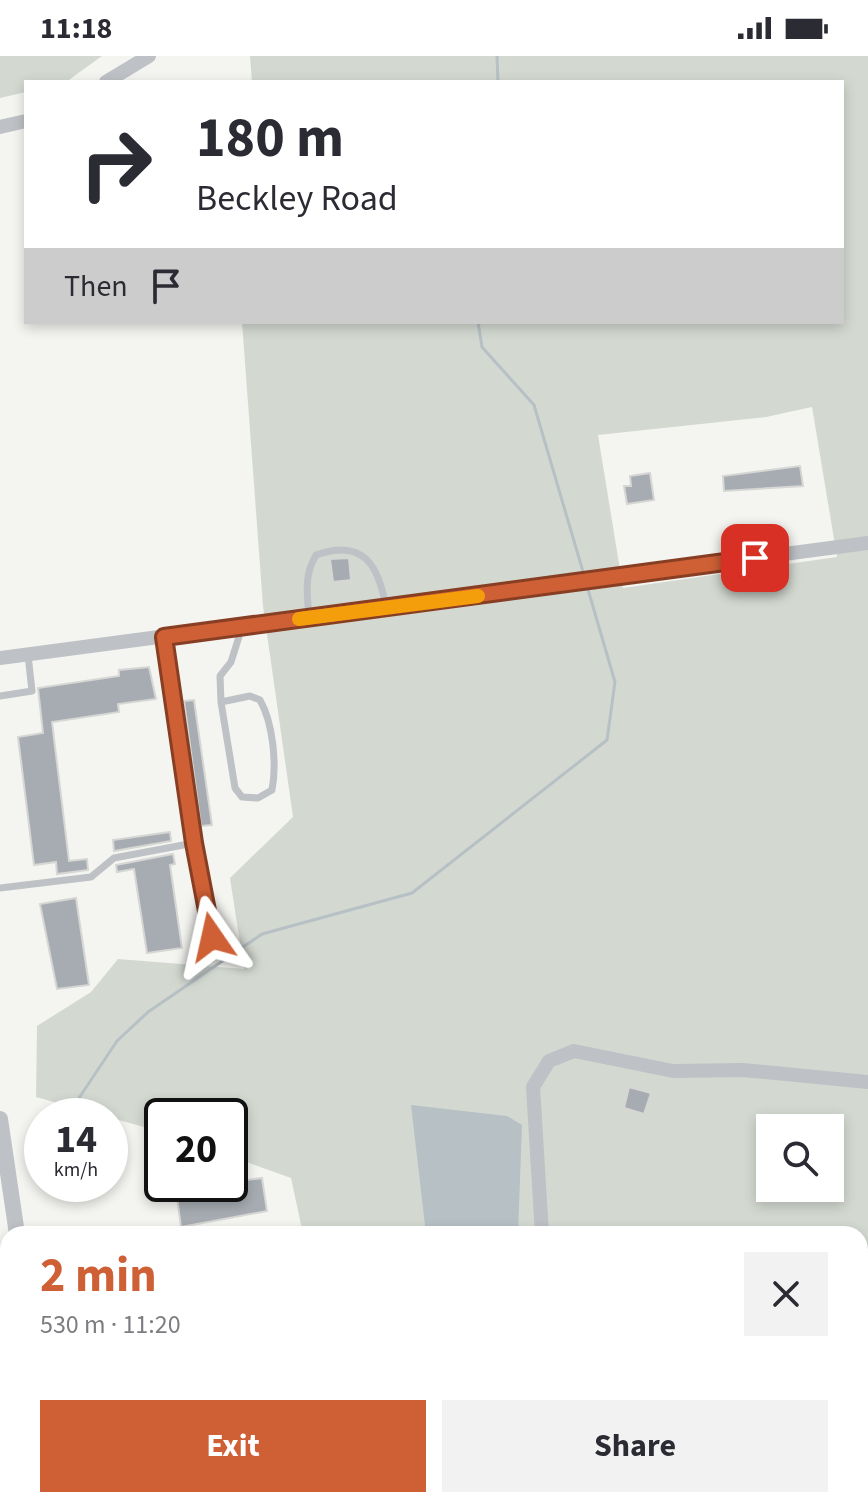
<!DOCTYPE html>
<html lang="en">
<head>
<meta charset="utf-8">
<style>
	:root { --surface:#fff; --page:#f2f2f3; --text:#2b2b33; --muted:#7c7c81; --accent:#cf6036 }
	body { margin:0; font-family:"Source Sans 3",sans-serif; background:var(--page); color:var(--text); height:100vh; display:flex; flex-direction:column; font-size:30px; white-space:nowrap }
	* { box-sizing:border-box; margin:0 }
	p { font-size:26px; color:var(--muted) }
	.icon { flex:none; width:44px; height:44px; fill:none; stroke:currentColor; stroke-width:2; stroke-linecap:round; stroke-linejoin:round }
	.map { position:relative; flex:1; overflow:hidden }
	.panel { position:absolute; left:0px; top:1170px; width:868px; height:282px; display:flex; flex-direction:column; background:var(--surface); border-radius:24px 24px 0 0; box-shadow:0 4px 12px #0003 }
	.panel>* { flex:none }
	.hud { position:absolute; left:24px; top:24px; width:820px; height:244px; border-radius:0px; box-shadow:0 4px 12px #0003; background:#fff; color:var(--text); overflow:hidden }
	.fabs { position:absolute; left:756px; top:1058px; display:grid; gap:16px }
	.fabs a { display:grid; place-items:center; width:88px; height:88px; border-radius:0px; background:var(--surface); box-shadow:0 4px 12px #0003; font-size:40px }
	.speed { position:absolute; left:24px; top:1042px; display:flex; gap:16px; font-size:40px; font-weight:700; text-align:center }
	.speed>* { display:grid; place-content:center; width:104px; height:104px; border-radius:50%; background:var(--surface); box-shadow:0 4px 12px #0003; line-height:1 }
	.speed small { font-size:20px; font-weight:400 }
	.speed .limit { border:4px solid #111; border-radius:12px; background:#fff; color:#111 }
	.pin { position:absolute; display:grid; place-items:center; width:68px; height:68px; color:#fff; margin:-34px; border-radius:16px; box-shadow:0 4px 12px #0006 }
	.me { position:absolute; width:88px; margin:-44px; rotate:349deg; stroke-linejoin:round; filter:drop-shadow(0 0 6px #0008) }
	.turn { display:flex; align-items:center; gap:28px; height:168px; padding:0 40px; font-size:36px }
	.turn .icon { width:104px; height:104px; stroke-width:2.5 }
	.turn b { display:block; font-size:56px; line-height:68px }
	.then { display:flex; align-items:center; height:76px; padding:0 40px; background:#0003; gap:16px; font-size:30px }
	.round { display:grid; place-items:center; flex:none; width:84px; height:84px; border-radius:0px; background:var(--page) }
	.head { display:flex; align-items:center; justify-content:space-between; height:136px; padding:0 40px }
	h1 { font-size:48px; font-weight:700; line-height:60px; color:var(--accent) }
	.action { display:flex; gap:16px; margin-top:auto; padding:16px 40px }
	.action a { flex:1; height:92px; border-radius:0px; background:var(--accent); color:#fff; font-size:32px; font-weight:700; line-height:92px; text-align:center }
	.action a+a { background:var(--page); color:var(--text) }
	.status { display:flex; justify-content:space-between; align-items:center; height:56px; padding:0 40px; background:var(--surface); direction:ltr }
	.status svg { height:22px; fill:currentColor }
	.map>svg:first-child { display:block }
</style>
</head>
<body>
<div class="status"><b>11:18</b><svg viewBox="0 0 49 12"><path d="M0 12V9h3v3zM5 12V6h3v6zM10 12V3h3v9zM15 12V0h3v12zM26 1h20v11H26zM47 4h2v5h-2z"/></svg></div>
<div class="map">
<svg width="868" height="1451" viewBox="0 0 868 1451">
	<rect width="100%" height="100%" fill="#f4f4f1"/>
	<path fill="#d3d9d1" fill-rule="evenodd" d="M0 0H102L66 26H26V36L0 42Z
		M250 0H868V1193L860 1226V1178H303L291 1122 230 1100V1060H162V1076L36 1041 37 970 91 936 118 903 244 913 230 822 293 761 263 550 242 266H842V26H252ZM812 351 837 501 623 532 598 379 766 361ZM770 1072H830V1132H770Z
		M359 1444H575L576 1451H361Z"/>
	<path fill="#b7c0c5" d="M411 1049 507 1060 522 1069 518 1178H426Z"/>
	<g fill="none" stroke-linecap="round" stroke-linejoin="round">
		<path stroke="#b7c0c5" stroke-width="3" d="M497 0 498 26
			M478 266 482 291 534 349 584 519
			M67 1060 117 985 148 956 262 878 412 837 607 684 615 626 587 530
			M40 1079 42 1077"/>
	</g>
	<path fill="#a6acb1" stroke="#d6d6d4" stroke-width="2" d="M800 410 803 430 724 435 723 420Z
		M650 417 654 444 627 448 624 430H631L630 420Z
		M349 502 351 524 333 526 330 503Z
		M149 611 156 643 118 648 119 656 52 666 69 805 87 803 88 814 57 818 56 806 34 809 18 681 43 677 38 632 119 620V614Z
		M194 644 212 769 201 770 184 645Z
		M170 776 171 785 114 795 113 784Z
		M173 798 175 808 170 809 182 892 147 897 134 813 117 816 116 809Z
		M76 842 89 929 57 933 40 848Z
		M629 1031 651 1037 644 1058 624 1052Z
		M262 1122 267 1155 181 1171 176 1134Z"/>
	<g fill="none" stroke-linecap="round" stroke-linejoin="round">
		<path stroke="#bec1c5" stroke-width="7" d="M309 560C307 538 304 519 316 499 363 482 379 509 386 552
			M164 581C183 681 193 781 212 881
			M0 640 32 635 28 599
			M221 646 250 640 260 644C273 667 277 708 272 734L258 742 242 741 235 732 221 646 220 620 231 606 242 571
			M0 832 91 821 114 802 194 787
			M132 1444 133 1451
			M688 1444 689 1451"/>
		<path stroke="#bec1c5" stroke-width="14" d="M106 26 149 0
			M0 71 26 65
			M0 602 868 487
			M542 1178 533 1031 549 1005 574 995 673 1015 743 1014 868 1026
			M860 1354 868 1356
			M860 1379 868 1380"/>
		<path stroke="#bec1c5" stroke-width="16" d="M0 1063 17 1178
			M860 1313 868 1279
			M57 1444 58 1451
			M827 1451 829 1444"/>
	</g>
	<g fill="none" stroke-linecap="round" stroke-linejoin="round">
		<g stroke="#873e23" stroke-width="20">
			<path id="route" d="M212 881 194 787 164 581 755 502"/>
		</g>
		<use href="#route" stroke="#cf6036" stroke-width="14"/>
		<path stroke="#f59e0b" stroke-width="14" d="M299 563 478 540"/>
	</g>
</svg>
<div class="fabs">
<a><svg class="icon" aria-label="search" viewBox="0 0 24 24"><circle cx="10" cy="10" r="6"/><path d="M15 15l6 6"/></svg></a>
</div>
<div class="speed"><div>14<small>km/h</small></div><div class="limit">20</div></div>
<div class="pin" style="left:755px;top:502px;background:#d93025"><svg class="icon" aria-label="arrive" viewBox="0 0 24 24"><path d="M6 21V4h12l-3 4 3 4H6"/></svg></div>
<svg class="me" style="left:212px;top:881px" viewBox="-20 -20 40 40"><path d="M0-17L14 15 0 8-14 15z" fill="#cf6036" stroke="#fff" stroke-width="4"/></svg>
<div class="hud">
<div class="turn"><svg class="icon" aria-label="right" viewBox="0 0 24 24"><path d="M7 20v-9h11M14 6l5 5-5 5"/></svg><div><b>180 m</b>Beckley Road</div></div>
<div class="then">Then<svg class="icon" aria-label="arrive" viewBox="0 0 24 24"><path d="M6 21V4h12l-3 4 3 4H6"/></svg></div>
</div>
<section class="panel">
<div class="head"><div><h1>2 min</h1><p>530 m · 11:20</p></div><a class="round"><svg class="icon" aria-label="close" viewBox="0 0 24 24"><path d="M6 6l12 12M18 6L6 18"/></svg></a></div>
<div class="action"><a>Exit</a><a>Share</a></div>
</section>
</div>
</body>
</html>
